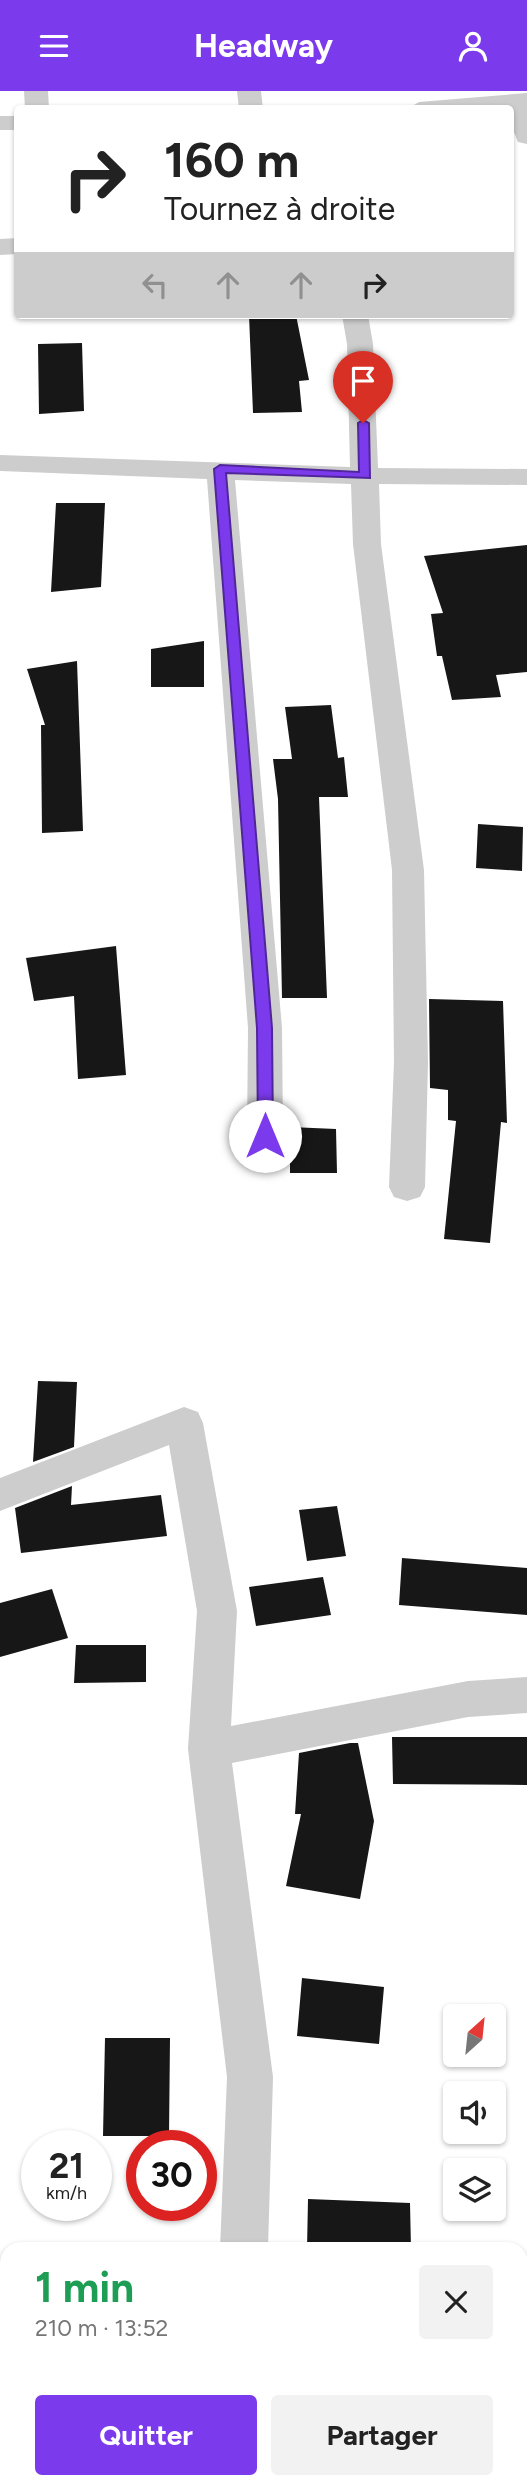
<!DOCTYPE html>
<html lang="fr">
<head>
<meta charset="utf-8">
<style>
	:root { --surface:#fff; --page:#f2f2f2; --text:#222; --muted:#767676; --accent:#7c3aed }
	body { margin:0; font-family:Figtree,sans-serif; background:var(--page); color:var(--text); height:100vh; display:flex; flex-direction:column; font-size:26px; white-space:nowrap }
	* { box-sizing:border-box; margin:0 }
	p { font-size:23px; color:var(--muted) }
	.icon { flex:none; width:38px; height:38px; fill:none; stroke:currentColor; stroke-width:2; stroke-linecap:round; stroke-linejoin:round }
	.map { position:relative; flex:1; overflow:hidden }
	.details { position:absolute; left:0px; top:2151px; width:528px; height:247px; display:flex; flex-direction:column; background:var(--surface); border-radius:21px 21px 0 0; box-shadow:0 2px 5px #0004 }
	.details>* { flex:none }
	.top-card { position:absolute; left:14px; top:14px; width:500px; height:214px; border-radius:7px; box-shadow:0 2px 5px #0004; background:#fff; color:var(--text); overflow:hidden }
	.needle { width:46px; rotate:27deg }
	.controls { position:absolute; left:443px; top:1913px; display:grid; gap:14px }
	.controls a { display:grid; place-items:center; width:63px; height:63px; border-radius:7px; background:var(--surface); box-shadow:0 2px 5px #0004; font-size:35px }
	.speed { position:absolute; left:21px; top:2039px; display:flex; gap:14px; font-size:35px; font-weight:700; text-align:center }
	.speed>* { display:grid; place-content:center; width:91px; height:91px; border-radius:50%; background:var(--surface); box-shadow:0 2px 5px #0004; line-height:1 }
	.speed small { font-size:18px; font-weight:400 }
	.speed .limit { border:10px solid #d22; background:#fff; color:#111 }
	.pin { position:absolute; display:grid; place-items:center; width:60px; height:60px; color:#fff; margin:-72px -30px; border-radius:50% 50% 50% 0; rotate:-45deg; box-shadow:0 0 7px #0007 }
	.pin .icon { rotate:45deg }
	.me { position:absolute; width:77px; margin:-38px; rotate:0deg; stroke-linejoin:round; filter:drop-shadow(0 0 5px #0008) }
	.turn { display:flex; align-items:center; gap:24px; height:147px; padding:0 35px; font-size:32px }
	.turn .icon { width:91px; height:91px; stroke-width:2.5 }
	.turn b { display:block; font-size:49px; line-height:60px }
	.lanes { display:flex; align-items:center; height:66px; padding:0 35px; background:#0003; justify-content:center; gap:35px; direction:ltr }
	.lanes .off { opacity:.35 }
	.round { display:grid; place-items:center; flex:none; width:74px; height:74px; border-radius:7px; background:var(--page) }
	.overview { display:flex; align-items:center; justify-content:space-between; height:119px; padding:0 35px }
	h1 { font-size:42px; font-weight:700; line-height:52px; color:#1e9e55 }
	.button { display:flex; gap:14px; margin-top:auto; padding:14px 35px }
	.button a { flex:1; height:80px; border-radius:7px; background:var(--accent); color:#fff; font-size:28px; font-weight:700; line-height:80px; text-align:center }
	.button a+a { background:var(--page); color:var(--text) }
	header { display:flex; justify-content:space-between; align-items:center; height:91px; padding:0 35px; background:var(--accent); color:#fff; font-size:32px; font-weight:700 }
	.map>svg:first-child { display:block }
</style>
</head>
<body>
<header><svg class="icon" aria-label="menu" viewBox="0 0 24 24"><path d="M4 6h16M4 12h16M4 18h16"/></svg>Headway<svg class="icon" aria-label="person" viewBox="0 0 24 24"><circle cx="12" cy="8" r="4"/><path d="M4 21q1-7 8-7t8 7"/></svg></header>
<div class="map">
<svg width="527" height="2397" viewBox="0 0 527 2397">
	<rect width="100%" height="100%" fill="#fff"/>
	<path fill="#171717" d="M249 224H296L309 289 299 290 302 321 253 322Z
		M82 252 84 320 39 323 38 253Z
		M56 412H105L101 496 51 501Z
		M527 454V581L496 584 501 606 452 609 442 565H437L431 523 443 522 424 465Z
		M204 550V596H151V558Z
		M77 570 83 740 42 742 41 634H45L27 578Z
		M331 614 338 667 344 666 348 706H319L327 907H282L278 708 273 668H292L285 616Z
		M478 733 523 736 522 780 476 777Z
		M116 855 126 984 78 988 74 905 34 910 26 867Z
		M429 908 503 910 507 1032 501 1031 490 1152 444 1148 456 1030 448 1029V999L430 997Z
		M290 1036 336 1038 337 1082H290Z
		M38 1290 77 1291 74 1356 33 1371Z
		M72 1395 71 1414 161 1404 167 1445 21 1462 15 1417Z
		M337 1415 346 1465 307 1470 299 1419Z
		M402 1467 527 1477V1524L399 1514Z
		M323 1486 331 1524 256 1535 249 1496Z
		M52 1498 68 1547 0 1566V1512Z
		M76 1554H146V1591L74 1592Z
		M392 1646H527V1694L393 1693Z
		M350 1652H358L374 1730 360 1808 286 1795 301 1723H295L299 1662Z
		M302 1887 384 1896 379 1953 297 1945Z
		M105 1947H170L169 2045H103Z
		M308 2108 410 2112 411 2158H307Z"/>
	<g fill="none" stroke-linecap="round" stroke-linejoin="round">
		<path fill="#cdcdcd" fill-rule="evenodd" d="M24 0H48L49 18H25Z
			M237 0H261L263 18H239Z
			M527 2V53L518 51 511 34V18H407L419 11Z
			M0 25H18V39H0Z
			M18 147V163L0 164V148Z
			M342 224H368L373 253 378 377 527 378V394L379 393 381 453 424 779 428 971 425 1096 420 1106 407 1110 394 1106 389 1096 394 971 392 779 353 453 351 393 235 389 282 937 283 1045 277 1054 265 1058 253 1054 247 1045 248 937 207 388 0 380V364L350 376 347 253Z
			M184 1316 198 1321 203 1332 237 1520 231 1635 468 1590 527 1586V1622L468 1626 232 1672 273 1986 268 2158H220L227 1986 188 1658 197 1520 169 1354 0 1420V1387Z
			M213 2390H263V2397H213Z"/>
	</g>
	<path fill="#7c3aed" stroke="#51269a" stroke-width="2" d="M363 329 369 332 370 387 226 382 272 937 273 1045 265 1050 258 1045 257 937 214 378 220 374 359 381 358 332Z"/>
</svg>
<div class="controls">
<a><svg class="needle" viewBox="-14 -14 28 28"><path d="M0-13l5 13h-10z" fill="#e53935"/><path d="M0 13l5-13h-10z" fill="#767676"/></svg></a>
<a><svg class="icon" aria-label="sound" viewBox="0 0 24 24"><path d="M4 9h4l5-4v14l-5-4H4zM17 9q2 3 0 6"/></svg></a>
<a><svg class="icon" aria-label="layers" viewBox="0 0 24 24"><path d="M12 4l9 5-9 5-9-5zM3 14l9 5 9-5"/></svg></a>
</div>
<div class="speed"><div>21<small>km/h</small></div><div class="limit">30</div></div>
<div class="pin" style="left:363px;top:332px;background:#d93025"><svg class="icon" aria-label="arrive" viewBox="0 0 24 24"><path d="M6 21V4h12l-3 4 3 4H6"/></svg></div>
<svg class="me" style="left:265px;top:1045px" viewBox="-20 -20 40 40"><circle r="19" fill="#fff"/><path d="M0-13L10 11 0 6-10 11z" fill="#7c3aed"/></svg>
<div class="top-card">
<div class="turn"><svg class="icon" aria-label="right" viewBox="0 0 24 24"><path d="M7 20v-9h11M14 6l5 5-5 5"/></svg><div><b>160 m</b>Tournez à droite</div></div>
<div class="lanes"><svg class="icon off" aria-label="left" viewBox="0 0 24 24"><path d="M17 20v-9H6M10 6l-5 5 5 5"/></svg><svg class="icon off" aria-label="ahead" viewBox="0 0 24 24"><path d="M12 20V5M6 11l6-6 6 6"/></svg><svg class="icon off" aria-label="ahead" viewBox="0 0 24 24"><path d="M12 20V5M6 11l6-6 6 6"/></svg><svg class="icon" aria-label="right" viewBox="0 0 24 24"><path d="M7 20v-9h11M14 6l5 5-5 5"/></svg></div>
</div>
<section class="details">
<div class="overview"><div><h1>1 min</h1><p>210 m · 13:52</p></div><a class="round"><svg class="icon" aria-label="close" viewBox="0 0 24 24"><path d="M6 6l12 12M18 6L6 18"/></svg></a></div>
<div class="button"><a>Quitter</a><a>Partager</a></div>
</section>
</div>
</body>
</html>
